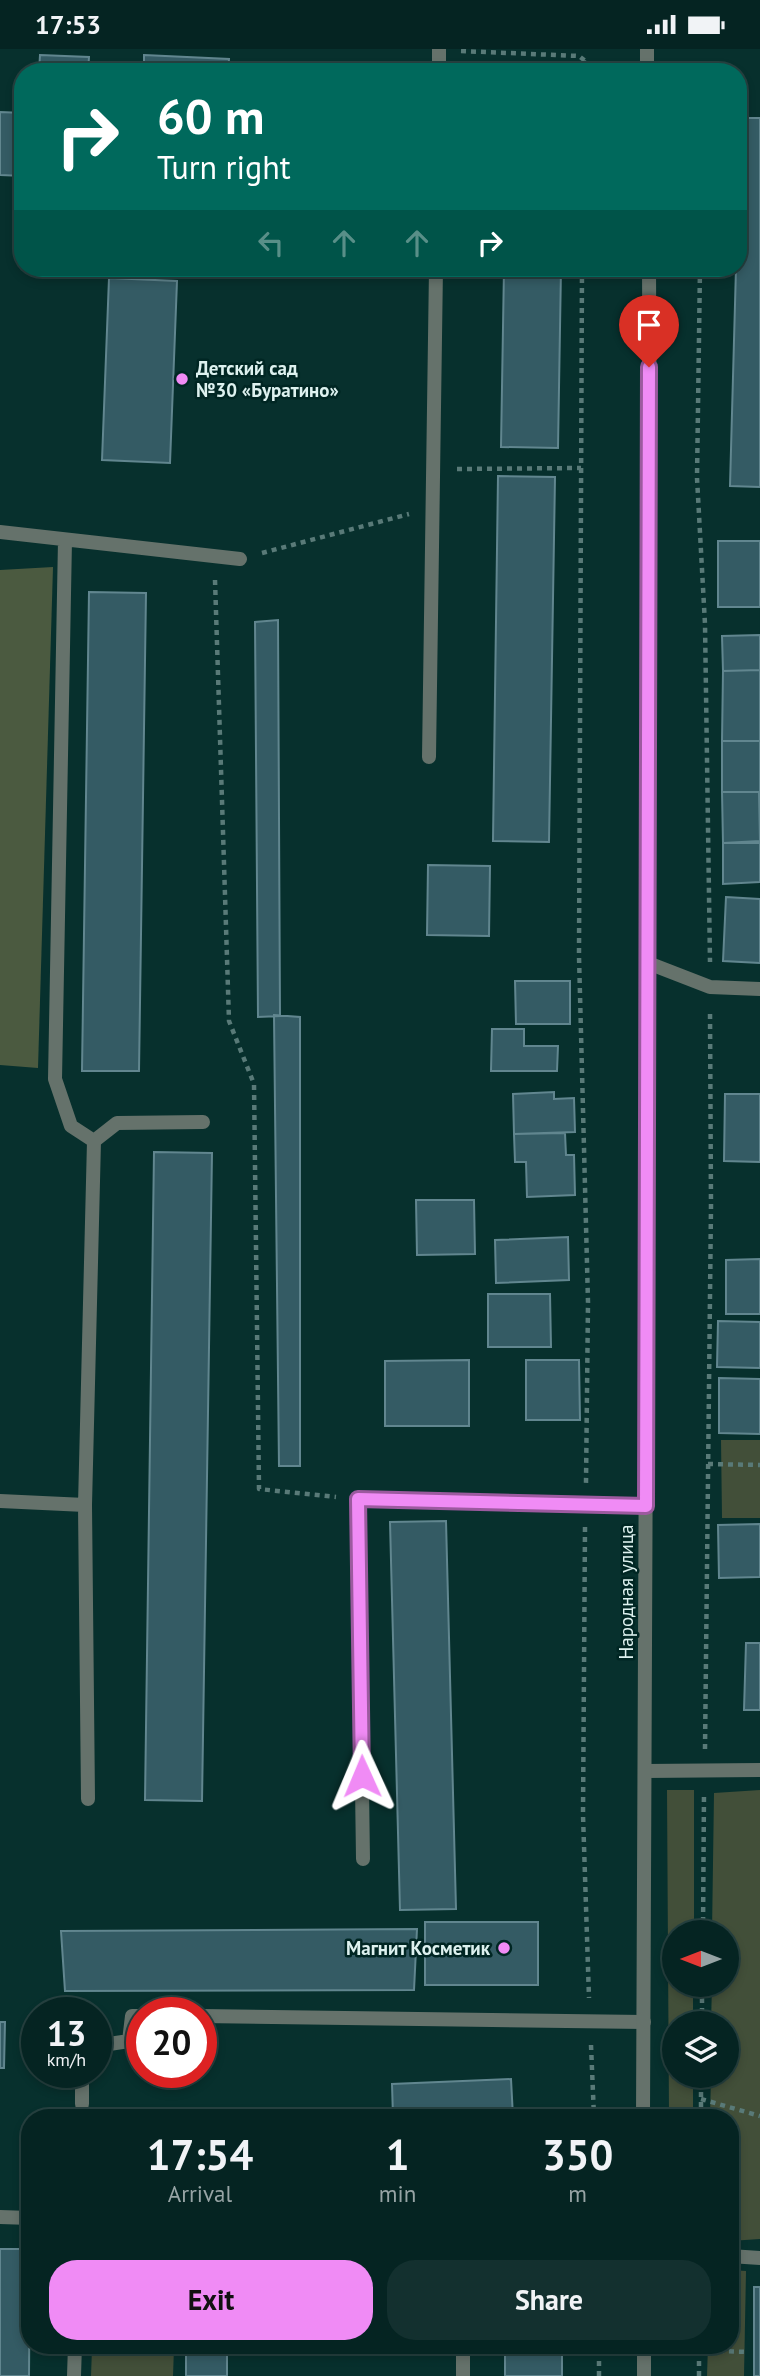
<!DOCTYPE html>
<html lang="en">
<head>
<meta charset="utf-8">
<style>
	:root { --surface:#052422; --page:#13302f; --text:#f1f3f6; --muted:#97a4a5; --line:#264140; --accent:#f08bf5 }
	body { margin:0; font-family:"PT Sans",sans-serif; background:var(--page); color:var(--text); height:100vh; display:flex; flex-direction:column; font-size:26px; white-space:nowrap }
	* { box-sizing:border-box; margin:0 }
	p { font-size:23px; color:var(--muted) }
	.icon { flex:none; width:38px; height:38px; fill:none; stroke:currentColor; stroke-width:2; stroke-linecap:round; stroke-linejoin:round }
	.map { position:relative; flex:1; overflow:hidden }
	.details { position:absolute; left:21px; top:2060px; width:718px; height:245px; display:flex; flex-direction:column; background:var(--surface); border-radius:28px; box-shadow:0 4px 10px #0003,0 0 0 2px var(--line) }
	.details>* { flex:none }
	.top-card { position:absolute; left:14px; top:14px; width:733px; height:214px; border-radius:28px; box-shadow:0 4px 10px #0003,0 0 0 2px var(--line); background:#00695c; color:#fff; overflow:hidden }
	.needle { width:46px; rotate:270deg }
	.fabs { position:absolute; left:662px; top:1871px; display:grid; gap:14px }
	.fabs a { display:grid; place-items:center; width:77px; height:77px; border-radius:50%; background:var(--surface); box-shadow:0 4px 10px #0003,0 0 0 2px var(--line); font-size:35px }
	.speed { position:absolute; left:21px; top:1948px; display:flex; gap:14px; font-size:35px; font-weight:700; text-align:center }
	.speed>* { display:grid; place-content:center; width:91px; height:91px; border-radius:50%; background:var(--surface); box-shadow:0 4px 10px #0003,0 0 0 2px var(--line); line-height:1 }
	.speed small { font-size:18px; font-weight:400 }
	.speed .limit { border:10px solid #d22; background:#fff; color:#111 }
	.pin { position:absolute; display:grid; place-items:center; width:60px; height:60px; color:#fff; margin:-72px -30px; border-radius:50% 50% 50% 0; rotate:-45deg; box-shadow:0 0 7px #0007 }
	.pin .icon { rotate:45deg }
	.me { position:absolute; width:77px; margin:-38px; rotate:359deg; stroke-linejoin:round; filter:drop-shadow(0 0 5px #0008) }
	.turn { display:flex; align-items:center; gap:24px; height:147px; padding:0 28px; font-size:32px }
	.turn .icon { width:91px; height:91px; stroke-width:2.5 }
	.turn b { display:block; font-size:49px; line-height:60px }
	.lanes { display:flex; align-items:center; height:66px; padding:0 28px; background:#0003; justify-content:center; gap:35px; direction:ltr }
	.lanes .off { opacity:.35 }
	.eta { display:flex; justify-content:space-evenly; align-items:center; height:119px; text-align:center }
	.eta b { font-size:42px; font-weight:800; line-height:49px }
	.primary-button { display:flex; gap:14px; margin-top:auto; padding:14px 28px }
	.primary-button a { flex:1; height:80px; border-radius:28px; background:var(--accent); color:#111; font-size:28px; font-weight:800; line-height:80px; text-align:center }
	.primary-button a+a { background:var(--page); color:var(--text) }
	.status { display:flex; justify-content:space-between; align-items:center; height:49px; padding:0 35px; background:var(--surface); direction:ltr }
	.status svg { height:19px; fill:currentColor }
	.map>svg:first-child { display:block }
</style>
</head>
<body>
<div class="status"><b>17:53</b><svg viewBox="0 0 49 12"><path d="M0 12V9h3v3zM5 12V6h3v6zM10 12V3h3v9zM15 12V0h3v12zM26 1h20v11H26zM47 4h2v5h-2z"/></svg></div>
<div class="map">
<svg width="760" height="2327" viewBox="0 0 760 2327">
	<rect width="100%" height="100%" fill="#07302d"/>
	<path fill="#424f39" d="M721 1391H760V1469H722Z
		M667 1741H694V1883H674V1936H693V1974H674V2026L693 2027V2068H669Z
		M760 1741V2190L730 2192V2068H710L711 2027 726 2026V1974H711L712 1936H726V1883H712L714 1744Z
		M730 2221 746 2222 744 2327H707L708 2296H730Z
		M92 2299H174L173 2327H91Z"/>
	<path fill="#4b5a40" d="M53 518 38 1019 0 1016V521Z"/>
	<path fill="#345b64" stroke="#61868f" stroke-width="2" d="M40 6 89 8 88 23H39Z
		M144 6 229 10 228 23H144Z
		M0 63 23 64V127L0 126Z
		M741 69H760V438L730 437 736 219H738Z
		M504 219H561L558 399 501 398Z
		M109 229 177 232 170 414 102 411Z
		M498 427 555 428 549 793 493 792Z
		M718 492H760V558H718Z
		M89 543 146 544 139 1022H82Z
		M278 571 280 967 258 968 255 573Z
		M760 586V621L723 622 722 587Z
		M760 621V692H722L723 622Z
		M722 692H760V743H722Z
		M722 743H759L760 792 723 794Z
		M723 794H760V833L723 835Z
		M428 816 490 817 489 887 427 886Z
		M726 848 760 850V914L723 912Z
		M515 932H570V975H516Z
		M274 966 300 968V1417H279Z
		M492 980H524V997H558L557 1022H491Z
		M554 1043V1050L574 1049 575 1083 514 1085 513 1045Z
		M725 1045H760V1113L724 1112Z
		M565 1084 566 1106H574L575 1146 527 1148 526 1113H515L514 1085Z
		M154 1103 212 1104 202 1752 145 1751Z
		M416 1151H474L475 1205 417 1206Z
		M568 1188 569 1231 496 1234 495 1191Z
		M760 1210V1265H726V1211Z
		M488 1245H550L551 1298H488Z
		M718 1272 760 1273V1319L717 1318Z
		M469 1311V1377H385V1312Z
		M526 1311H579L580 1371H526Z
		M719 1329 760 1330V1385L719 1384Z
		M446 1472 456 1860 400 1861 390 1473Z
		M760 1475V1528L719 1529 718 1476Z
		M746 1594H760V1661H744Z
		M425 1873H538V1936H425Z
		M417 1880 414 1941 65 1942 61 1882Z
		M0 1973H5L4 2019H0Z
		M511 2030 513 2068H393L392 2035Z
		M0 2200H30L29 2327H0Z
		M754 2238H760V2327H754Z
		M186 2296H227V2327H186Z
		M505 2296H562V2327H505Z"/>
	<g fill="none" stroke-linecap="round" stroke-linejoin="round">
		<path stroke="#597a78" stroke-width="4.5" stroke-dasharray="5 5" stroke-linecap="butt" d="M461 2 579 7 599 23
			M583 23 584 11
			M582 219 579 907 588 1253 586 1434
			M700 219 697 429 705 575 710 913
			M457 420 581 419
			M262 504 409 465
			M215 531 229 972 254 1035 259 1440 336 1448
			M708 1415 760 1416
			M585 1478 583 1766 589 1949
			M705 1700 711 1157 710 960
			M703 1883 704 1744
			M702 1974V1936
			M591 1996 594 2068
			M701 2050 760 2067
			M701 2068V2026
			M699 2301 748 2303
			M599 2327V2296
			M699 2327V2296"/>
		<path stroke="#65726b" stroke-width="14" d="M439 23V0
			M0 483 240 510
			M429 708 436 219
			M648 914 710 938 760 940
			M94 1092 117 1074 203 1073
			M0 1452 85 1456 94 1092 71 1077 55 1030 65 491
			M85 1456 88 1750
			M645 1722 760 1721
			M363 1810 358 1450 646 1457
			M201 1967 644 1973
			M96 1997 129 1992 132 1967H142
			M82 2055V2023
			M0 2168 30 2169
			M730 2207 760 2209
			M463 2296V2327
			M74 2327 75 2296"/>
		<path stroke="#65726b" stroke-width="14" d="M647 0V23
			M643 2068 650 418 649 219
			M644 2296V2327"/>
	</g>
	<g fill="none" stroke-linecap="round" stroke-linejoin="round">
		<g stroke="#9c5a9f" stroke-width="18">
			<path id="route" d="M362 1727 358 1450 646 1457 649 318"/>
		</g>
		<use href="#route" stroke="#f08bf5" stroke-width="12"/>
	</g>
	<g fill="#f08bf5" stroke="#002623" stroke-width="2.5">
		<circle cx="182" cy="330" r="7"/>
		<circle cx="504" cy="1899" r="7"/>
	</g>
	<g text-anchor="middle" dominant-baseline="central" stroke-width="5" stroke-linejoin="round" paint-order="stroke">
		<g font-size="19" font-weight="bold" fill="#ddf1ef" stroke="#002623" text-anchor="start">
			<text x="196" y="319">Детский сад<tspan x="196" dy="22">№30 «Буратино»</tspan></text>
			<text x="490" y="1899" text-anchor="end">Магнит Косметик</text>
		</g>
		<g font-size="19" fill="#ddf1ef" stroke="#002623">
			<text transform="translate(626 1543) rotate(-90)">Народная улица</text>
		</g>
	</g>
</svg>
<div class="fabs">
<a><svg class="needle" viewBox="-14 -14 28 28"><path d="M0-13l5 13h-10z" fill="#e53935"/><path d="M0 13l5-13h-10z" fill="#97a4a5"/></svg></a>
<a><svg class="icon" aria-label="layers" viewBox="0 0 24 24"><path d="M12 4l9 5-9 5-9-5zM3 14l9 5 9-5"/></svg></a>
</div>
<div class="speed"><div>13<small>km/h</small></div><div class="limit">20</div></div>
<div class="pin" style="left:649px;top:318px;background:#d93025"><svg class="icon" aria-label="arrive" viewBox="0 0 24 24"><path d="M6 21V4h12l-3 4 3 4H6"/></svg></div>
<svg class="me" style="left:362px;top:1727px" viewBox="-20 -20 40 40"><path d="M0-17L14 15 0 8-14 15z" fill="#f08bf5" stroke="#fff" stroke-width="4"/></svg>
<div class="top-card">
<div class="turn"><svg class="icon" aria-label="right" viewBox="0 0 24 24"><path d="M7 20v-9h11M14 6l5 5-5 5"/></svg><div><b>60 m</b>Turn right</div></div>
<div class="lanes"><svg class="icon off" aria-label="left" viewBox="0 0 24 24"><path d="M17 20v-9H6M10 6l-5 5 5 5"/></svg><svg class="icon off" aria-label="ahead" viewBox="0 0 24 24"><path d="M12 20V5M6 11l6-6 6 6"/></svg><svg class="icon off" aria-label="ahead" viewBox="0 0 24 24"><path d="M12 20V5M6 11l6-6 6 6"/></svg><svg class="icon" aria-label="right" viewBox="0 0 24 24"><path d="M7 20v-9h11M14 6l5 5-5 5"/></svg></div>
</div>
<section class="details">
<div class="eta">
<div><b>17:54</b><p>Arrival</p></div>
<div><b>1</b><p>min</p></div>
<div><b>350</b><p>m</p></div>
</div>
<div class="primary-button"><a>Exit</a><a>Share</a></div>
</section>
</div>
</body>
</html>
